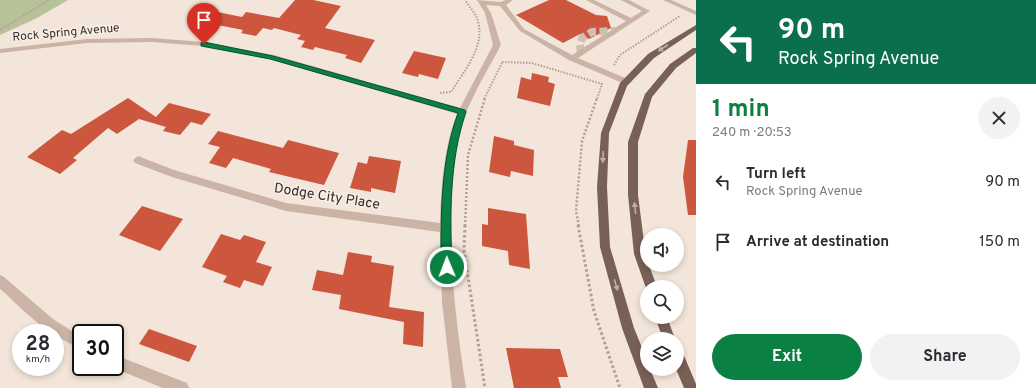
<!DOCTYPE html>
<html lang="en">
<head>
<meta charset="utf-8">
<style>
	:root { --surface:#fff; --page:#f2f2f3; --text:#2b2b33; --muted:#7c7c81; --accent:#0b8043 }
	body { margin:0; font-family:Overpass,sans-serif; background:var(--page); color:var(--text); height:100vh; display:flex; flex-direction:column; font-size:15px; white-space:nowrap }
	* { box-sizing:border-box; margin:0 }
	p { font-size:13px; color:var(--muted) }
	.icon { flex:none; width:22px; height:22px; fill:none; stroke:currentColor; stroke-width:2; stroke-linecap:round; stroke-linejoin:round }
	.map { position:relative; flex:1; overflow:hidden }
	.side { display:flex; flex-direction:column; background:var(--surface); width:340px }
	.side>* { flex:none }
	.guide { background:#0b6e4f; color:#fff; overflow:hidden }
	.fabs { position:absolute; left:640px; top:228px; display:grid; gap:8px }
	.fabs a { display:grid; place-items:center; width:44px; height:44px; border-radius:50%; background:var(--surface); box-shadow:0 2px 6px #0003; font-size:20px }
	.speed { position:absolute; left:12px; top:324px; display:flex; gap:8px; font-size:20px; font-weight:700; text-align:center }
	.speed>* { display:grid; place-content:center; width:52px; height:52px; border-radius:50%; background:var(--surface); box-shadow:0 2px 6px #0003; line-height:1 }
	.speed small { font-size:10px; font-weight:400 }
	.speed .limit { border:2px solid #111; border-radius:6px; background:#fff; color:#111 }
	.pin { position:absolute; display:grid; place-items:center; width:34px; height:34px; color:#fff; margin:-41px -17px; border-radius:50% 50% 50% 0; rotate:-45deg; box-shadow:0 0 4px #0007 }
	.pin .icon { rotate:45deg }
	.me { position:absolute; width:44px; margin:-22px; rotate:359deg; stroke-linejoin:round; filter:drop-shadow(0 0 3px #0008) }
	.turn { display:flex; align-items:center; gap:14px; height:84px; padding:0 16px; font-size:18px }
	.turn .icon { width:52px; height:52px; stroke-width:2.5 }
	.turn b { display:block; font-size:28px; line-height:34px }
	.round { display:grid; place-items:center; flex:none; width:42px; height:42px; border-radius:21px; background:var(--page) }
	.overview { display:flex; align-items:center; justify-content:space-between; height:68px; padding:0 16px }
	h1 { font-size:24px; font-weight:700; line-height:30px; color:var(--accent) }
	.primary-button { display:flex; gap:8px; margin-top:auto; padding:8px 16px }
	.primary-button a { flex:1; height:46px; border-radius:24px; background:var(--accent); color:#fff; font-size:16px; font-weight:700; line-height:46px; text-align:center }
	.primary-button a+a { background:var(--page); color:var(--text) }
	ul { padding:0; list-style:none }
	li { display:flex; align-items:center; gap:12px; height:60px; padding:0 16px }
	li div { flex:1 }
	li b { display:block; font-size:15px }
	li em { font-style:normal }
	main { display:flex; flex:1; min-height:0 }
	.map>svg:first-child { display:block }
</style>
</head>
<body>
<main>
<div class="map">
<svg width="696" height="388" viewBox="0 0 696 388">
	<rect width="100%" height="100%" fill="#f3e5d9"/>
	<path fill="#b7c299" d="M0 0H68L37 18 0 35Z"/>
	<path fill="#cc573e" d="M295 0H313L341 6 325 28 375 40 361 63 345 58 347 55 315 47 313 50 301 47 305 41 297 39 301 35 274 28 272 30 263 28 256 36 241 33 243 30 187 19 198 8 242 17 246 12 279 18Z
		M549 0H566L596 15 607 16 611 28 589 39 580 34 563 43 516 15Z
		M414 51 446 58 438 79 419 74 418 77 402 73Z
		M532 73 549 77 548 82 555 84 550 106 517 98 521 77 531 80Z
		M128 98 156 117 169 103 211 114 202 125 191 122 180 135 163 131 166 127 139 119 117 134 108 128 73 158 77 160 60 174 27 157 62 130 71 134Z
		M218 131 283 148 288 140 339 153 324 185 269 172 271 169 233 158 226 168 209 163 220 147 208 144Z
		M494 136 514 141V145L534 150 533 176 511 171 510 177 489 172Z
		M688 140H696V215H688L683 177Z
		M369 156 401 161 395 193 371 188V192L350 188 358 162 367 164Z
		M142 206 183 219 160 251 119 235Z
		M488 208 526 214 530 269 509 265 508 251 482 246V224L488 225Z
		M221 234 240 240 244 235 266 242 256 262 272 267 263 286 244 280 240 288 223 282 227 276 202 267Z
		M348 252 372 256 371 262 394 266 389 307 424 312 423 347 403 344 404 322 339 309 341 295 312 290 317 270 343 275Z
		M149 329 197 346 189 362 139 344Z
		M506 348 560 349 568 377H558L561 388H514Z"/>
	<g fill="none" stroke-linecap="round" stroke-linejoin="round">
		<path stroke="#cdc0b5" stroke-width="8" stroke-dasharray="8 3.5" stroke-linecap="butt" d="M581 53 580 45 582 38 592 32 615 31"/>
		<path stroke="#b79e8f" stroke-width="2" stroke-dasharray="1.5 1.5" stroke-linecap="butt" d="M0 30 49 0
			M502 62 532 63 602 84 597 99
			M614 65 620 55 680 16
			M440 93 451 92C464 71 487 45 477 18 474 12 469 6 465 0
			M484 99 502 63"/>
		<path stroke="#b79e8f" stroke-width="2.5" stroke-dasharray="2 2" stroke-linecap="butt" d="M465 226 468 155 485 98
			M579 226 576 211 582 141 597 98"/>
		<path stroke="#b79e8f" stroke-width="3" stroke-dasharray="2.5 2.5" stroke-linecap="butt" d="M465 225 464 250 485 388
			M578 225 594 311 620 388"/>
		<path fill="#cbb4a5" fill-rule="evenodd" d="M477 0 501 2 505 0H513L506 5 524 29 572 55 626 21 586 0H594L631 18 642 11 621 0H629L650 11 578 58 630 80 631 82 627 85 569 60 520 31 500 6 486 5 491 13 501 45C486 73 469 100 460 130 456 143 456 157 454 171 446 244 455 316 466 388H452L442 302 440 232 286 211 172 177 135 163 133 160 138 156 174 170 286 203 440 223C441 188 444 145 457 114L270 59 203 46 152 42 87 43 0 53V49L87 39 152 38 203 42 274 55 460 108 493 45 485 13Z
			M663 0H671L696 11V15Z
			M0 275 4 277 53 319 81 337V350L55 335V333C46 333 13 301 5 293L0 289Z
			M115 355 187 383 189 388H163L111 367H115Z"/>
		<path fill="#796057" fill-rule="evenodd" d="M696 25V30L654 58 627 86 609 133 607 187 610 247 634 328 647 360V369H650L658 388H644L622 328 600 247 597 187 601 133 620 83 648 54Z
			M693 48H696V53L676 68 652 97 638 142V195L647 265H649L657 287H647V291L634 254 628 195V142L645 94 670 64Z
			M655 317H667L675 339H663Z
			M677 349 682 351 696 384V388H684L676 369Z"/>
	</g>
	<defs><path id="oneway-solid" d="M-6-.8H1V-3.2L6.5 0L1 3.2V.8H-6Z"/></defs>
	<g fill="#c0afa6">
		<use href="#oneway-solid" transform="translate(663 48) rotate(147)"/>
		<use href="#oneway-solid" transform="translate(603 157) rotate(93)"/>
		<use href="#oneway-solid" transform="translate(635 208) rotate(-96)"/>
		<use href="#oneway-solid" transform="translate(616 285) rotate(74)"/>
	</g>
	<path fill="#0b8043" stroke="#07532c" d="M204 42 273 56 465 110 466 112C449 162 450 215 452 267L450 271 447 272 443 271 441 267C441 216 440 163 458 113L270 59 201 46V43Z"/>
	<g text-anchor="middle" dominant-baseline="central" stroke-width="3" stroke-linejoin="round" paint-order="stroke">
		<g font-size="12" fill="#362a27" stroke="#faefe6">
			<text transform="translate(66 33) rotate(-5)">Rock Spring Avenue</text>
		</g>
		<g font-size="14" fill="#362a27" stroke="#faefe6">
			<text transform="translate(327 197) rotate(9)">Dodge City Place</text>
		</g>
	</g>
</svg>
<div class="fabs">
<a><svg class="icon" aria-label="sound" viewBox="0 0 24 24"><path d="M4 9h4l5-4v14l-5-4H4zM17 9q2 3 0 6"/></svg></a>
<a><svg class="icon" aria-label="search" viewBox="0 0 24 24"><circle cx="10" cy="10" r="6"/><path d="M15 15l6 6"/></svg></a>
<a><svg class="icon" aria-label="layers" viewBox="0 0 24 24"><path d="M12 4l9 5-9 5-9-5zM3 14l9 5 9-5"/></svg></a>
</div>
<div class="speed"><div>28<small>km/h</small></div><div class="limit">30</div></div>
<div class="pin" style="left:204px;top:44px;background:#d93025"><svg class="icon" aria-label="arrive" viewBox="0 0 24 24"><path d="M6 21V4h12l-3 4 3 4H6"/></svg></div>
<svg class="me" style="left:447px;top:267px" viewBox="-20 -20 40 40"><circle r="17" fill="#0b8043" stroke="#fff" stroke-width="3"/><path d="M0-11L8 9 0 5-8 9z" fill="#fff"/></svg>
</div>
<section class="side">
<div class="guide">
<div class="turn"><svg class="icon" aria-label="left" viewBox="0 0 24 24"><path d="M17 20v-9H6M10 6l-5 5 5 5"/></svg><div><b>90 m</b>Rock Spring Avenue</div></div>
</div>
<div class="overview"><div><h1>1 min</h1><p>240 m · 20:53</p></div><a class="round"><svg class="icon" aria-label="close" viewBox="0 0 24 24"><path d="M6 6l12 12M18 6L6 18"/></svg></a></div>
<ul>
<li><svg class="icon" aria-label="left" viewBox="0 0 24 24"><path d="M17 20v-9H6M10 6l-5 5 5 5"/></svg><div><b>Turn left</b><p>Rock Spring Avenue</p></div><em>90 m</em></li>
<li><svg class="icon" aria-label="arrive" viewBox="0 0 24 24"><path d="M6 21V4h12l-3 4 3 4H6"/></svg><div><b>Arrive at destination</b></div><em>150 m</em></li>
</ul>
<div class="primary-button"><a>Exit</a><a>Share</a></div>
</section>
</main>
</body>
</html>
